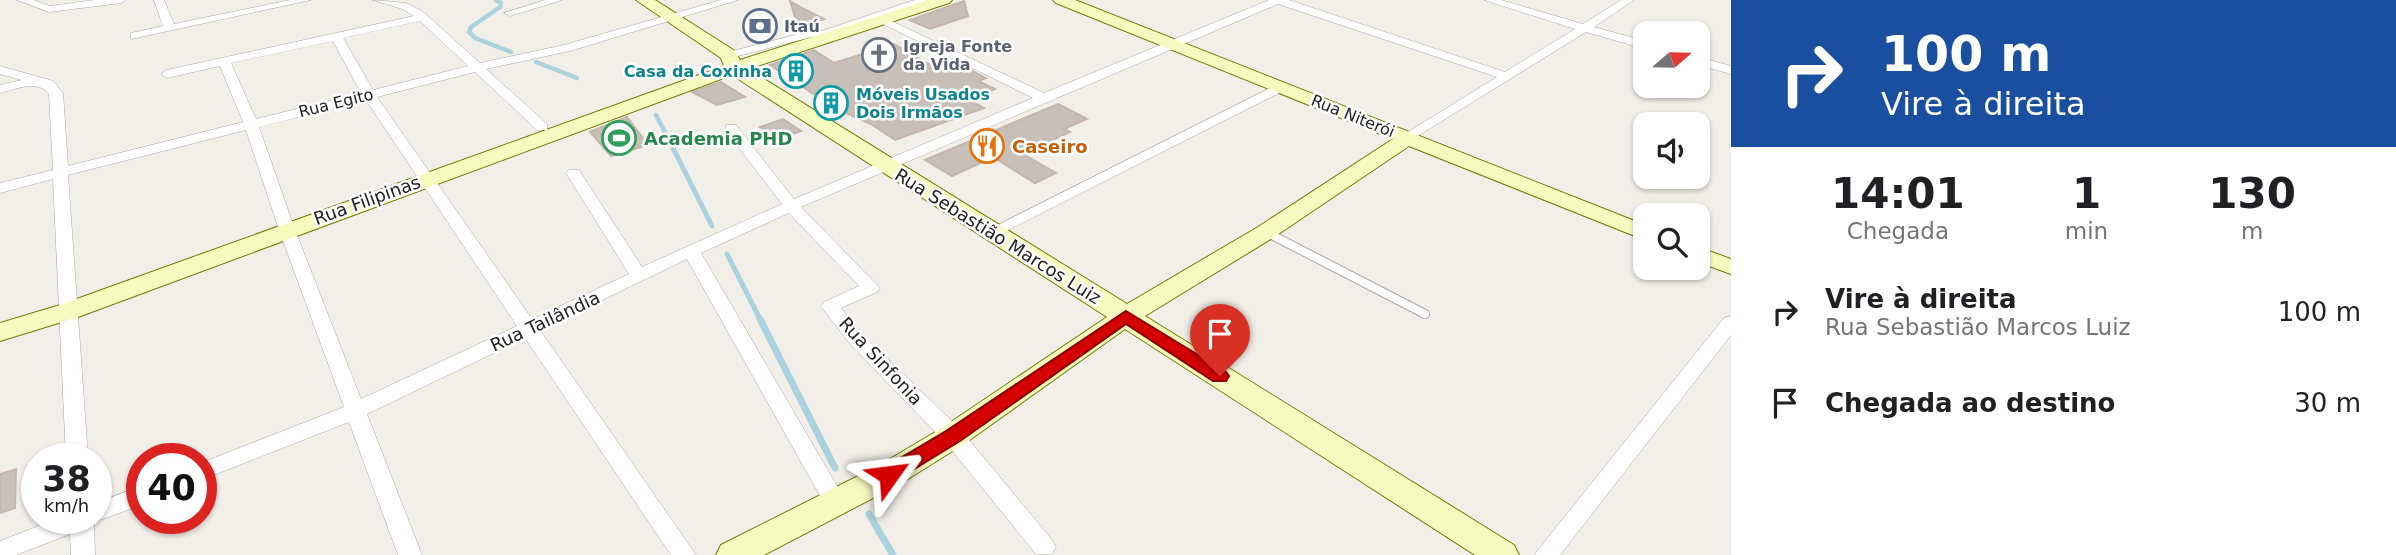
<!DOCTYPE html>
<html lang="pt">
<head>
<meta charset="utf-8">
<style>
	:root { --surface:#fff; --page:#f2f2f2; --text:#202124; --muted:#757577 }
	body { margin:0; font-family:"DejaVu Sans",sans-serif; background:var(--page); color:var(--text); height:100vh; display:flex; flex-direction:column; font-size:26px; white-space:nowrap }
	* { box-sizing:border-box; margin:0 }
	p { font-size:23px; color:var(--muted) }
	.icon { flex:none; width:38px; height:38px; fill:none; stroke:currentColor; stroke-width:2; stroke-linecap:round; stroke-linejoin:round }
	.map { position:relative; flex:1; overflow:hidden }
	.sheet { display:flex; flex-direction:column; background:var(--surface); width:665px }
	.sheet>* { flex:none }
	.banner { background:#1a4fa0; color:#fff; overflow:hidden }
	.needle { width:46px; rotate:70deg }
	.tools { position:absolute; left:1633px; top:21px; display:grid; gap:14px }
	.tools a { display:grid; place-items:center; width:77px; height:77px; border-radius:14px; background:var(--surface); box-shadow:0 2px 5px #0004; font-size:35px }
	.speed { position:absolute; left:21px; top:443px; display:flex; gap:14px; font-size:35px; font-weight:700; text-align:center }
	.speed>* { display:grid; place-content:center; width:91px; height:91px; border-radius:50%; background:var(--surface); box-shadow:0 2px 5px #0004; line-height:1 }
	.speed small { font-size:18px; font-weight:400 }
	.speed .limit { border:10px solid #d22; background:#fff; color:#111 }
	.pin { position:absolute; display:grid; place-items:center; width:60px; height:60px; color:#fff; margin:-72px -30px; border-radius:50% 50% 50% 0; rotate:-45deg; box-shadow:0 0 7px #0007 }
	.pin .icon { rotate:45deg }
	.me { position:absolute; width:77px; margin:-38px; rotate:59deg; stroke-linejoin:round; filter:drop-shadow(0 0 5px #0008) }
	.turn { display:flex; align-items:center; gap:24px; height:147px; padding:0 35px; font-size:32px }
	.turn .icon { width:91px; height:91px; stroke-width:2.5 }
	.turn b { display:block; font-size:49px; line-height:60px }
	.eta { display:flex; justify-content:space-evenly; align-items:center; height:119px; text-align:center }
	.eta b { font-size:42px; font-weight:700; line-height:49px }
	ul { padding:0; list-style:none }
	li { display:flex; align-items:center; gap:21px; height:91px; padding:0 35px }
	li div { flex:1 }
	li b { display:block; font-size:26px }
	li em { font-style:normal }
	main { display:flex; flex:1; min-height:0 }
	.map>svg:first-child { display:block }
</style>
</head>
<body>
<main>
<div class="map">
<svg width="1731" height="555" viewBox="0 0 1731 555">
	<rect width="100%" height="100%" fill="#f2efe9"/>
	<g fill="none" stroke-linecap="round" stroke-linejoin="round">
		<path stroke="#aad3df" stroke-width="4.5" d="M496 0 501 3 500 7 471 27 469 32 475 38 511 52
			M536 62 577 78
			M656 115 669 140"/>
		<path stroke="#aad3df" stroke-width="5" d="M668 138 712 226
			M727 254 761 321"/>
		<path stroke="#aad3df" stroke-width="7" d="M760 319 835 468
			M869 514 893 555"/>
	</g>
	<path fill="#c7bfb8" stroke="#c4b6ab" stroke-width="2" d="M790 1 804 9 824 19 803 26 797 22Z
		M964 1 968 16 930 29 910 20Z
		M894 44 936 68 955 62 986 78 978 81 995 89 969 100 984 108 895 140 871 124 833 107 770 65 814 50 834 63Z
		M721 82 745 97 717 105 692 92Z
		M1058 104 1087 119 1064 129 1070 132 1023 154 1056 173 1035 183 993 157 952 176 925 160Z
		M627 117 648 145 611 156 590 132Z
		M783 119 801 131 778 139 760 127Z
		M16 469 15 508 0 513V474Z"/>
	<g fill="none" stroke-linecap="round" stroke-linejoin="round">
		<g stroke="#a9a9a9" stroke-width="7">
			<path id="lane-far1" d="M816 36 924 0
				M729 55 819 32"/>
		</g>
		<g stroke="#a9a9a9" stroke-width="10">
			<path id="lane" d="M1266 232 1425 314"/>
		</g>
		<g stroke="#a9a9a9" stroke-width="1">
			<path id="street" d="M17 0H33L50 6 95 0H126L121 3 49 12Z
				M154 0H164L174 24 290 0H311L131 39V33L163 26Z
				M373 0 406 3 422 11 480 63 564 45 721 0H738L570 51 486 69 547 124V130H537L475 72 377 97 532 319 629 274 566 173 569 170H579L642 267 782 204 726 131V125H736L794 199 1033 98 879 22V18L883 17 1044 93 1269 0H1289L1505 72 1575 29 1484 0H1501L1583 24 1621 0H1634L1594 27 1645 41V49L1586 32 1408 142 1403 141V135L1497 77 1278 4 801 207 880 288 877 292 841 308 864 336 961 430 1052 540 1056 547 1052 554H1036L945 442 850 344 824 310 821 306 824 302 859 286 789 213 701 253 844 498 847 504 844 510 836 513 828 510 687 259 540 330 696 555H671L525 338 367 414 422 555H398L349 422 201 480V463L344 407 279 230 246 130 68 175 88 458H66L53 179 0 193V183L53 170 49 94C37 79 17 89 0 93V85L22 80 0 74V66L53 81 63 93 68 166 243 122 220 66 167 78 161 74 167 70 414 16 402 9ZM420 21 468 66 373 90 343 38ZM333 41 361 93 256 119 231 63ZM366 100 517 326 361 399 295 230 259 127Z
				M545 0H562L510 16 504 13Z
				M1698 57 1731 66V74L1698 65Z
				M1280 83 1285 84V90L998 235H986L984 232Z
				M1731 316V335L1560 555H1534L1724 318Z
				M142 486V505L94 522 95 555H71L70 534 16 555H0V541L59 518H96V503Z"/>
		</g>
		<g stroke="#707d05" stroke-width="2">
			<path id="secondary" d="M636 0H655L735 51 740 60 928 0H952L949 3 748 69 1127 304 1258 227 1393 139 1056 3 1053 0H1075L1645 225V240L1409 146 1274 237 1145 316 1514 545 1519 555H1475L1125 329 964 444 900 484 764 555H716L721 545 878 466 942 428 1107 317 732 75 78 317 0 341V323L60 305 724 66 721 58Z
				M1698 247 1731 259V274L1698 262Z"/>
		</g>
		<use href="#lane-far1" stroke="#fff" stroke-width="6"/>
		<use href="#lane" stroke="#fff" stroke-width="8"/>
		<use href="#street" fill="#fff" fill-rule="evenodd"/>
		<use href="#secondary" fill="#f7fabf" fill-rule="evenodd"/>
	</g>
	<path fill="#d40000" stroke="#8a0000" stroke-width="2" d="M1126 311 1226 372 1229 376 1226 381H1213L1126 324 960 441 896 480 889 483 882 480 879 475 882 469 946 431Z"/>
	<defs>
		<g id="bank-ring" transform="scale(1.75)"><circle r="9.5" fill="#fff" stroke="#5c6f8a" stroke-width="1.5"/><path d="M-6-4H6V4H-6ZM0-2.3a2.3 2.3 0 1 0 0 4.6a2.3 2.3 0 1 0 0-4.6Z" fill="#5c6f8a"/></g>
		<g id="church-ring" transform="scale(1.75)"><circle r="9.5" fill="#fff" stroke="#6b7280" stroke-width="1.5"/><path d="M-1.2-6h2.4v3.5h3.3v2.4h-3.3V6h-2.4V-.1h-3.3v-2.4h3.3Z" fill="#6b7280"/></g>
		<g id="building-ring" transform="scale(1.75)"><circle r="9.5" fill="#fff" stroke="#0f9aa8" stroke-width="1.5"/><path d="M-4-6H4V6H1V3H-1V6H-4ZM-2.5-4.3h1.7v1.8h-1.7ZM.8-4.3h1.7v1.8H.8ZM-2.5-1h1.7V.8h-1.7ZM.8-1h1.7V.8H.8Z" fill="#0f9aa8"/></g>
		<g id="stadium-ring" transform="scale(1.75)"><circle r="9.5" fill="#fff" stroke="#2e9e5b" stroke-width="1.5"/><path d="M0-5a6.5 5 0 1 0 0 10a6.5 5 0 1 0 0-10ZM-3.5-1.8h7v3.6h-7Z" fill="#2e9e5b"/></g>
		<g id="restaurant-ring" transform="scale(1.75)"><circle r="9.5" fill="#fff" stroke="#e8710a" stroke-width="1.5"/><path d="M-5-6h1v4h1v-4h1v4h1v-4h1v5L-1.5 .5V6h-2V.5L-5-1ZM5-6V6H3V1.5H1.5Q1.5-4 5-6Z" fill="#e8710a"/></g>
	</defs>
	<g fill-rule="evenodd">
		<use href="#bank-ring" x="760" y="26"/>
		<use href="#church-ring" x="879" y="55"/>
		<use href="#building-ring" x="796" y="71"/>
		<use href="#building-ring" x="831" y="103"/>
		<use href="#stadium-ring" x="619" y="138"/>
		<use href="#restaurant-ring" x="987" y="146"/>
	</g>
	<g text-anchor="middle" dominant-baseline="central" stroke-width="5" stroke-linejoin="round" paint-order="stroke">
		<g font-size="16" font-weight="bold" fill="#4e5e75" stroke="#fff" text-anchor="start">
			<text x="784" y="26">Itaú</text>
		</g>
		<g font-size="16" font-weight="bold" fill="#5b616d" stroke="#fff" text-anchor="start">
			<text x="903" y="46">Igreja Fonte<tspan x="903" dy="18">da Vida</tspan></text>
		</g>
		<g font-size="16" font-weight="bold" fill="#0d838f" stroke="#fff" text-anchor="end">
			<text x="772" y="71">Casa da Coxinha</text>
			<text x="856" y="94" text-anchor="start">Móveis Usados<tspan x="856" dy="18">Dois Irmãos</tspan></text>
		</g>
		<g font-size="16" fill="#222" stroke="#fff">
			<text transform="translate(336 103) rotate(-14)">Rua Egito</text>
			<text transform="translate(1353 116) rotate(22)">Rua Niterói</text>
		</g>
		<g font-size="18" font-weight="bold" fill="#27864d" stroke="#fff" text-anchor="start">
			<text x="644" y="138">Academia PHD</text>
		</g>
		<g font-size="18" font-weight="bold" fill="#c56008" stroke="#fff" text-anchor="start">
			<text x="1012" y="146">Caseiro</text>
		</g>
		<g font-size="18" fill="#222" stroke="#fff">
			<text transform="translate(367 200) rotate(-20)">Rua Filipinas</text>
			<text transform="translate(998 236) rotate(32)">Rua Sebastião Marcos Luiz</text>
			<text transform="translate(545 321) rotate(-25)">Rua Tailândia</text>
			<text transform="translate(881 361) rotate(47)">Rua Sinfonia</text>
		</g>
	</g>
</svg>
<div class="tools">
<a><svg class="needle" viewBox="-14 -14 28 28"><path d="M0-13l5 13h-10z" fill="#e53935"/><path d="M0 13l5-13h-10z" fill="#757577"/></svg></a>
<a><svg class="icon" aria-label="sound" viewBox="0 0 24 24"><path d="M4 9h4l5-4v14l-5-4H4zM17 9q2 3 0 6"/></svg></a>
<a><svg class="icon" aria-label="search" viewBox="0 0 24 24"><circle cx="10" cy="10" r="6"/><path d="M15 15l6 6"/></svg></a>
</div>
<div class="speed"><div>38<small>km/h</small></div><div class="limit">40</div></div>
<div class="pin" style="left:1220px;top:376px;background:#d93025"><svg class="icon" aria-label="arrive" viewBox="0 0 24 24"><path d="M6 21V4h12l-3 4 3 4H6"/></svg></div>
<svg class="me" style="left:889px;top:475px" viewBox="-20 -20 40 40"><path d="M0-17L14 15 0 8-14 15z" fill="#d40000" stroke="#fff" stroke-width="4"/></svg>
</div>
<section class="sheet">
<div class="banner">
<div class="turn"><svg class="icon" aria-label="right" viewBox="0 0 24 24"><path d="M7 20v-9h11M14 6l5 5-5 5"/></svg><div><b>100 m</b>Vire à direita</div></div>
</div>
<div class="eta">
<div><b>14:01</b><p>Chegada</p></div>
<div><b>1</b><p>min</p></div>
<div><b>130</b><p>m</p></div>
</div>
<ul>
<li><svg class="icon" aria-label="right" viewBox="0 0 24 24"><path d="M7 20v-9h11M14 6l5 5-5 5"/></svg><div><b>Vire à direita</b><p>Rua Sebastião Marcos Luiz</p></div><em>100 m</em></li>
<li><svg class="icon" aria-label="arrive" viewBox="0 0 24 24"><path d="M6 21V4h12l-3 4 3 4H6"/></svg><div><b>Chegada ao destino</b></div><em>30 m</em></li>
</ul>
</section>
</main>
</body>
</html>
